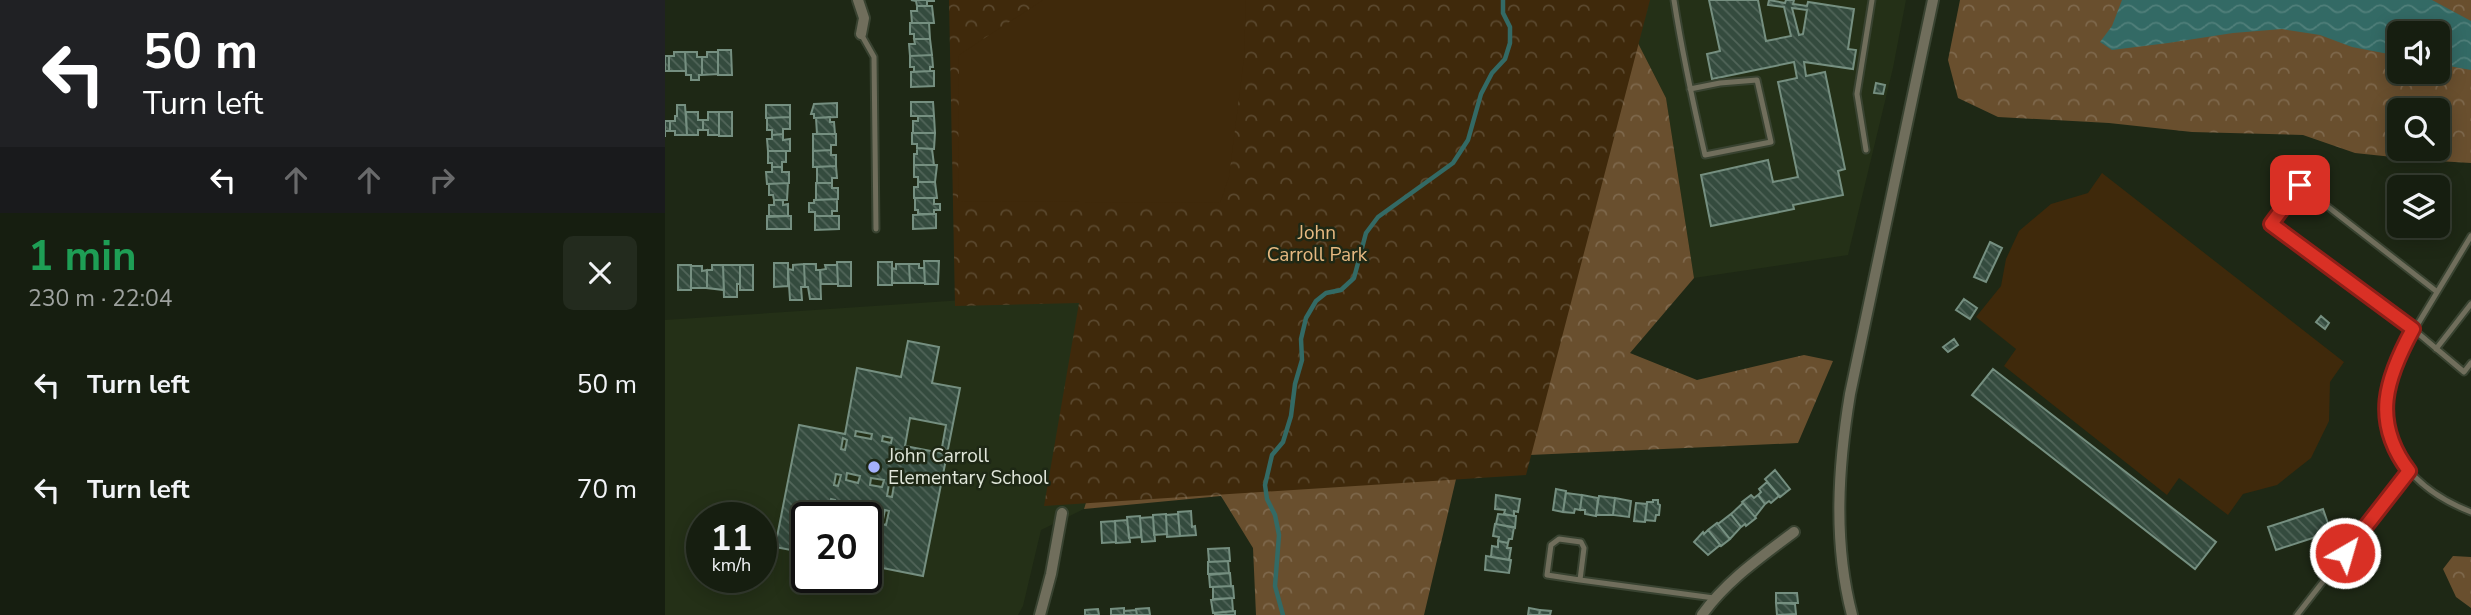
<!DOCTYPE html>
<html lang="en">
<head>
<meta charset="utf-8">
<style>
	:root { --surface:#161e10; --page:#232b1e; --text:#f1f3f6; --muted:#9ea29f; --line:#353c30 }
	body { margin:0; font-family:"Nunito Sans",sans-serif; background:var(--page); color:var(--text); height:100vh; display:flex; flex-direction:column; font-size:26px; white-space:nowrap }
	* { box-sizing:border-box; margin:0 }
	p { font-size:23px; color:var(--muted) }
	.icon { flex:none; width:38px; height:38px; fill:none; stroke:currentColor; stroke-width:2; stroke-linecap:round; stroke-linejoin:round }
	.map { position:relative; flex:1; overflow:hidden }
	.details { display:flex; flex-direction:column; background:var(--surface); width:665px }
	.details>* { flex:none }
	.hud { background:#202124; color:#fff; overflow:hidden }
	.controls { position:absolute; left:1722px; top:21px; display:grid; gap:14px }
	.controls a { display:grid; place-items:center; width:63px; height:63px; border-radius:10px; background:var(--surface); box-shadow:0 4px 18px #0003,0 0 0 2px var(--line); font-size:35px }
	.speed { position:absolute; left:21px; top:502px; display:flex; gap:14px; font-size:35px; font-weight:700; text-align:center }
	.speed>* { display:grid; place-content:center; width:91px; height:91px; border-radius:50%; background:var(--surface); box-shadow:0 4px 18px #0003,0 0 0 2px var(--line); line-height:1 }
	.speed small { font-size:18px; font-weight:400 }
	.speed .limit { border:4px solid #111; border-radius:10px; background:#fff; color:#111 }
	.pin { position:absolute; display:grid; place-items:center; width:60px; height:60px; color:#fff; margin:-30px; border-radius:14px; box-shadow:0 4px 10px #0006 }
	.me { position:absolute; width:77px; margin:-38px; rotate:38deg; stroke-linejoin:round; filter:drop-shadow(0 0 5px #0008) }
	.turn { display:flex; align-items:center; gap:24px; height:147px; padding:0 28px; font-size:32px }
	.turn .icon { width:91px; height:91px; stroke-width:2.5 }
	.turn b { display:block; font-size:49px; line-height:60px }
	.lanes { display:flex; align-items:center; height:66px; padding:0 28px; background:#0003; justify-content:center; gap:35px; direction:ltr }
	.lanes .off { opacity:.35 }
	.round { display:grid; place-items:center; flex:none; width:74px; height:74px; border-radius:10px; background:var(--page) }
	.summary { display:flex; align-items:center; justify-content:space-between; height:119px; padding:0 28px }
	h1 { font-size:42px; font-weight:700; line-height:52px; color:#1e9e55 }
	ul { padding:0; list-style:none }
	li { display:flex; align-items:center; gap:21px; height:105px; padding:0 28px }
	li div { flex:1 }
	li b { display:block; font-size:26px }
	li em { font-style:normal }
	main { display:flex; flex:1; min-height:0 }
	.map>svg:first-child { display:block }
</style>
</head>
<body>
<main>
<section class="details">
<div class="hud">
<div class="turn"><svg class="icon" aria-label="left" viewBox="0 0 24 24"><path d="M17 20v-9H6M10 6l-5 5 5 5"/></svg><div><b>50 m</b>Turn left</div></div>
<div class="lanes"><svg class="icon" aria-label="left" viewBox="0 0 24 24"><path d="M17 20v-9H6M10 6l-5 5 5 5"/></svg><svg class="icon off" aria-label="ahead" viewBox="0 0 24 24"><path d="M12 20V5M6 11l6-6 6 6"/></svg><svg class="icon off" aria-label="ahead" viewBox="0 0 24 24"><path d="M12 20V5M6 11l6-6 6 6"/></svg><svg class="icon off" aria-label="right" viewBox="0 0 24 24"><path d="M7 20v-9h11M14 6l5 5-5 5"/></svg></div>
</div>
<div class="summary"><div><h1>1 min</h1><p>230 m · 22:04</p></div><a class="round"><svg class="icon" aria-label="close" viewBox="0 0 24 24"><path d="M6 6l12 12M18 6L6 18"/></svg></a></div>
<ul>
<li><svg class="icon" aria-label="left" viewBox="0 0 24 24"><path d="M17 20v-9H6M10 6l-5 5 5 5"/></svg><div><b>Turn left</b></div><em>50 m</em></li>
<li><svg class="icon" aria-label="left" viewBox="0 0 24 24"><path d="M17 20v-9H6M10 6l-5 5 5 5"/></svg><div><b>Turn left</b></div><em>70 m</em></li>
</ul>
</section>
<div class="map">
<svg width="1806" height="615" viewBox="0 0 1806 615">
	<defs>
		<pattern id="forest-crowns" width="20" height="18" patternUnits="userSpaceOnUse" patternTransform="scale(1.75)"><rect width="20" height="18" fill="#694f2e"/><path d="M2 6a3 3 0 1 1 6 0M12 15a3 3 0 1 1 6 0" fill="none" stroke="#7e684c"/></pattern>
		<pattern id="park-crowns" width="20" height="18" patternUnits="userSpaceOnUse" patternTransform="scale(1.75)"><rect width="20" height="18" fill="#3f290b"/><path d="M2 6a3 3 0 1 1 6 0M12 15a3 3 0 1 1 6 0" fill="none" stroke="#5a482e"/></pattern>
		<pattern id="water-waves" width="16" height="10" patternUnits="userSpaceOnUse" patternTransform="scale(1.75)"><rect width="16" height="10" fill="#336a65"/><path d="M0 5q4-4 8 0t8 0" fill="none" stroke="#507f7a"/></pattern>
		<pattern id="building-back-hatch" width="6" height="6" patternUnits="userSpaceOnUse" patternTransform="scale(1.75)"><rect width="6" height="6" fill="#344b3e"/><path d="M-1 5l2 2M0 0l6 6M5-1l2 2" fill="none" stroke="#516559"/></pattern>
	</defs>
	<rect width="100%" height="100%" fill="#1e2815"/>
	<path fill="#243017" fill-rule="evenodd" d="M951 0H1241L1228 68 1183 255 1029 278 1001 98Z
		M555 203 461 374 419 509 376 530 358 606 353 615H0V320L299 300ZM37 518H96V578H37ZM142 518H201V578H142Z"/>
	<path fill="url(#forest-crowns)" fill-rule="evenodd" d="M951 0 1001 98 1029 278 965 353 1032 380 1139 355 1168 361 1133 443 796 458 759 615H591L588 548 556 496 419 509 461 374Z
		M1295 0H1806V163L1756 160 1690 153 1638 135 1527 132 1444 123 1333 117 1293 98 1283 60ZM1734 33H1773V72H1734ZM1734 110H1773V149H1734Z
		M1788 556 1806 557V608L1791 597 1778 569Z"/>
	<path fill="url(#park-crowns)" d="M284 0H985L861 475 379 506 414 303 290 306Z"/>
	<path fill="#3f290b" d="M378 0H581L579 58 564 177 555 203 293 201 294 55Z
		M1437 173 1679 362 1665 382 1664 421 1646 458 1612 485 1578 494 1563 515 1514 478 1502 495 1339 366 1351 349 1311 317 1336 286 1341 259 1354 231 1386 204 1423 193Z"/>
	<path fill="url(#water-waves)" d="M1457 0H1767L1806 21V70L1773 64V33H1734V56L1687 47 1655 35 1617 29 1568 33 1503 43 1447 50 1435 42 1447 26Z"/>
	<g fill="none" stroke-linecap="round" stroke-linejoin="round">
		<path stroke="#336a65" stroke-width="4.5" d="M618 615 610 586 614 535 610 515 602 499 600 485 607 455 618 442 626 416 630 384 637 360 636 339 641 318 651 301 661 293 676 290 689 278 701 233 713 217 788 163 803 140 816 94 827 73 840 59 845 43V27L838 13V0"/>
	</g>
	<path fill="url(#building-back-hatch)" stroke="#758f80" stroke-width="2" fill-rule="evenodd" d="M246 0H269V1H262V6H252L251 1Z
		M1044 0H1093L1101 41 1126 36 1119 7 1103 5 1104 0 1120 3 1121 0H1129L1128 4 1142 6 1143 2 1189 9 1183 49 1191 50 1188 69 1139 62 1141 76 1160 72 1180 169 1173 171 1178 195 1128 205 1129 209 1046 226 1036 175 1103 160 1108 182 1133 177 1113 82 1132 78 1129 62 1047 79 1042 54 1055 51ZM1127 8 1142 10 1138 34 1134 35Z
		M252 6H267L269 23H247L246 11H252Z
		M245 23H264L265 39H249V34H245Z
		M249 39H265L267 55 245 56 244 44H250Z
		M53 50H66L67 75H53Z
		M9 52H20L21 71H4V56H9Z
		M20 52H32V57H37V75H34V80H26V75H21Z
		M42 52H53V74L37 75V57H42Z
		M267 55 268 67H265V71L249 72V67H245V56Z
		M0 56H4V71H0Z
		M265 71H269V86L246 87V72Z
		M1211 83 1220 85 1218 94 1209 93Z
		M246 102H268L269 116H246Z
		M172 103V117L149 118V114H146L149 104Z
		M12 105H20L22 135H10V131H5V121H10V116H12Z
		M101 105H125V117L101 118Z
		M21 112H33V120H38V130H33V135H22Z
		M43 112H54V135H43V130H38V120H43Z
		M54 112H67V136H54Z
		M253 116H269L270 133H248V121H253Z
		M125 117V129H118V134L107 135V130H102V118Z
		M165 117V122H169L170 134H152L151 118Z
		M0 121H5V131H0V137Z
		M247 133H270L269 149 252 148V144H247Z
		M118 134V140L125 139V151H103L102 139H107V135Z
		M148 134H171V145H166V150L148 151Z
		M252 148 267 149 269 165H249V154H252Z
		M166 150V155H171V166L148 167V151Z
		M103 151H121V162H117V167H107V163H103Z
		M249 165H272L270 182H253V177H249Z
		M171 166 172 178H167V183H152V167Z
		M107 167H117V172H124V183L102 184 101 172H107Z
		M253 182H270L272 198H249V187H253Z
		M123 183 122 200H109L108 195H104V184Z
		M151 183H167V188H173V199L151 200Z
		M250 198H269V204H275V210H269V214H253V210H250Z
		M172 199V211H167V216H150V212H144V203H149V200Z
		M109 200H118V205L123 204V216L104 217V205H109Z
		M269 214H271V228L248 229V215Z
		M102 216H126V229H102Z
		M150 216H174V229L150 230Z
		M1325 242 1337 248 1321 282 1309 277Z
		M259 261H274L273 284H260Z
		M172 262H186V286H173Z
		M213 262H227V285H213Z
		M109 263H123V286L109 287Z
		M139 264H151V270H155L156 299H145L143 287H140Z
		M139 264 140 287H136L137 300H125L123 269 128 270V265Z
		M231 264H244L245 283H227V268L231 269Z
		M244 264H254V268H259L260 283H245Z
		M13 265H26V290H13Z
		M47 265H58L59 290 42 288V270H47Z
		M58 265H75V284H72V297H59Z
		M75 265H88V290H75Z
		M160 265H172L173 284H156L155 270 161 269Z
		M26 266H37V271L42 270V288H26Z
		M1299 299 1312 308 1305 319 1291 310Z
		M1656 316 1664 323 1660 329 1651 322Z
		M1289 339 1293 345 1283 352 1278 347Z
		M243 341 274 347 267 383 295 388 258 576 202 565 210 521 201 518 174 514 173 518H142V553L110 547 134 425 180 434 192 368 236 377ZM245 418 281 425 276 453 240 446ZM191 431 207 434 206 439 190 436ZM218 436 227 438 226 443 217 441ZM178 438 182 440 180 450 176 449ZM231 449 236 450 234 460 229 459ZM182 473 195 476 193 483 181 480ZM171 474 176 475 173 486 169 485ZM206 478 219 480 217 487 205 485ZM224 484 229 485 227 497 222 496ZM166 499 170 500 168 514 163 513ZM220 510 224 511 221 525 217 524Z
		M1328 369 1551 542 1530 569 1307 395Z
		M1110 470 1125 489 1115 497 1100 479Z
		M1102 482 1114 496 1106 503 1104 501 1100 504 1093 495 1096 492 1094 489Z
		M891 489 901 491 898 512 888 510Z
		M901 493 917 495 915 510 910 509 909 513 898 512Z
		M831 495 855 499 853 512 849 511V516L839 514 840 510 830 509Z
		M917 495 933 498 931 516 920 514V510H915Z
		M1086 495 1089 498 1093 495 1100 504 1090 517 1077 502Z
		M934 496 950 498 948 515H931Z
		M950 498 966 501 964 517 948 515Z
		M988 500H993V504L995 505 994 515H991L990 521 980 520 982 502H988Z
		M971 503 982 504 980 522 969 521Z
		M1078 503 1091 518 1081 526 1080 524 1076 527 1066 514Z
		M1658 509 1666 532 1611 550 1603 527Z
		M526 511 527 527 530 526 531 535 515 536 513 512Z
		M501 514 502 534 489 535 488 515Z
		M513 514 515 536 502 537 501 515Z
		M833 514 851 516 850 528 831 524Z
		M1066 514 1076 527 1065 539 1053 524Z
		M475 516 476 537 464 538 462 517Z
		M488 517 490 541 477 542 475 518Z
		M462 520 465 542 451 543 450 521Z
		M450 521 451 542 437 543 436 522Z
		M1052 523 1065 539 1056 546 1043 530Z
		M830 524 849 527 847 539H844L843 543 833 541 834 537 828 536Z
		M1043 530 1055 545 1043 555 1029 542 1038 532 1039 534Z
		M833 541 843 543 842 548H846L844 560 826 557 827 546 833 547Z
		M564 548 565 561 544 562 543 549Z
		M821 556 846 560 844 573 820 570Z
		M563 561 564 573 543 574V562Z
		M565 573 566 586 545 587 544 575Z
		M568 586 569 598 548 599V587Z
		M1111 593H1132L1133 603H1111Z
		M567 598 568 611 548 613 546 600Z
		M1111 603 1130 604 1131 614 1112 615Z
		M459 608V615H446V609Z
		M484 608 485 615H472L471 609Z
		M864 608 875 610 874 615H863Z
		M433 609 434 615H420V610Z
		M471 610 472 615H459V611Z
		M875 610 886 611 885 615H874Z
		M570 611V615H550V613Z"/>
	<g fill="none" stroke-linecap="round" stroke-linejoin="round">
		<g stroke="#394331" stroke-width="9">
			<path id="service" d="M1009 0C1017 52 1028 103 1040 155L1106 142 1092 80 1055 83 1025 89
				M196 34 209 57 211 229
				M1201 150 1192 94 1207 0
				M1806 236 1733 357C1703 430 1735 484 1806 512
				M1771 291 1635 185 1607 224 1748 329 1799 372 1806 363
				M1771 349 1806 304
				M894 539 916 542 919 548 915 580 882 575 886 545Z
				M915 580 1049 598
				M1632 615 1744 471"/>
		</g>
		<g stroke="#394331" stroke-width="14">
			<path id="minor" d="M193 0 199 18 196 34
				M375 615 386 574 397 513
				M1037 615C1061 581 1096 557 1129 532
				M1187 615C1168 542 1173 467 1185 394L1268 0"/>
		</g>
		<use href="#service" stroke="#706e5c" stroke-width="5"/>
		<use href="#minor" stroke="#706e5c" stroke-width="10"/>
	</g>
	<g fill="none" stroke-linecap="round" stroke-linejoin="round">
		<g stroke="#8d1f18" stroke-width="18">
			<path id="route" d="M1635 185 1606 224 1748 329C1721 378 1706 421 1744 471L1680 553"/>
		</g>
		<use href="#route" stroke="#d93025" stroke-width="12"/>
	</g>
	<circle fill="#a5b1fc" stroke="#1e2815" stroke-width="2.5" cx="209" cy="467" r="7"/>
	<g text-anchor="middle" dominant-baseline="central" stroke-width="5" stroke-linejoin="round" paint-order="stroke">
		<g font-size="19" fill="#e6b981" stroke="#1e2815">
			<text x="652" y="233">John<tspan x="652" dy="22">Carroll Park</tspan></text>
		</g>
		<g font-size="19" fill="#e0e6da" stroke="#1e2815" text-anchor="start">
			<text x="223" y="456">John Carroll<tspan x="223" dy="22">Elementary School</tspan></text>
		</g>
	</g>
</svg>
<div class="controls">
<a><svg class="icon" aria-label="sound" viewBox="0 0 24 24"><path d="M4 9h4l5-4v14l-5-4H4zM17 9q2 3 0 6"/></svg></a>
<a><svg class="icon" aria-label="search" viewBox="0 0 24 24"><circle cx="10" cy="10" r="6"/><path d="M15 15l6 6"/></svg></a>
<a><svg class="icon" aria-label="layers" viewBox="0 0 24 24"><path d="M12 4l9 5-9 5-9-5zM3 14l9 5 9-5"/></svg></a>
</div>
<div class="speed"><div>11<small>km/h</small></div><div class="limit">20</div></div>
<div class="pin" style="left:1635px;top:185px;background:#d93025"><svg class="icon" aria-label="arrive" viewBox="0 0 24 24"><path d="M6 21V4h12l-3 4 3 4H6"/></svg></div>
<svg class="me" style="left:1680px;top:553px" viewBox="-20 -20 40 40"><circle r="17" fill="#d93025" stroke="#fff" stroke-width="3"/><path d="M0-11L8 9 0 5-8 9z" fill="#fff"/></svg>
</div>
</main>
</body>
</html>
